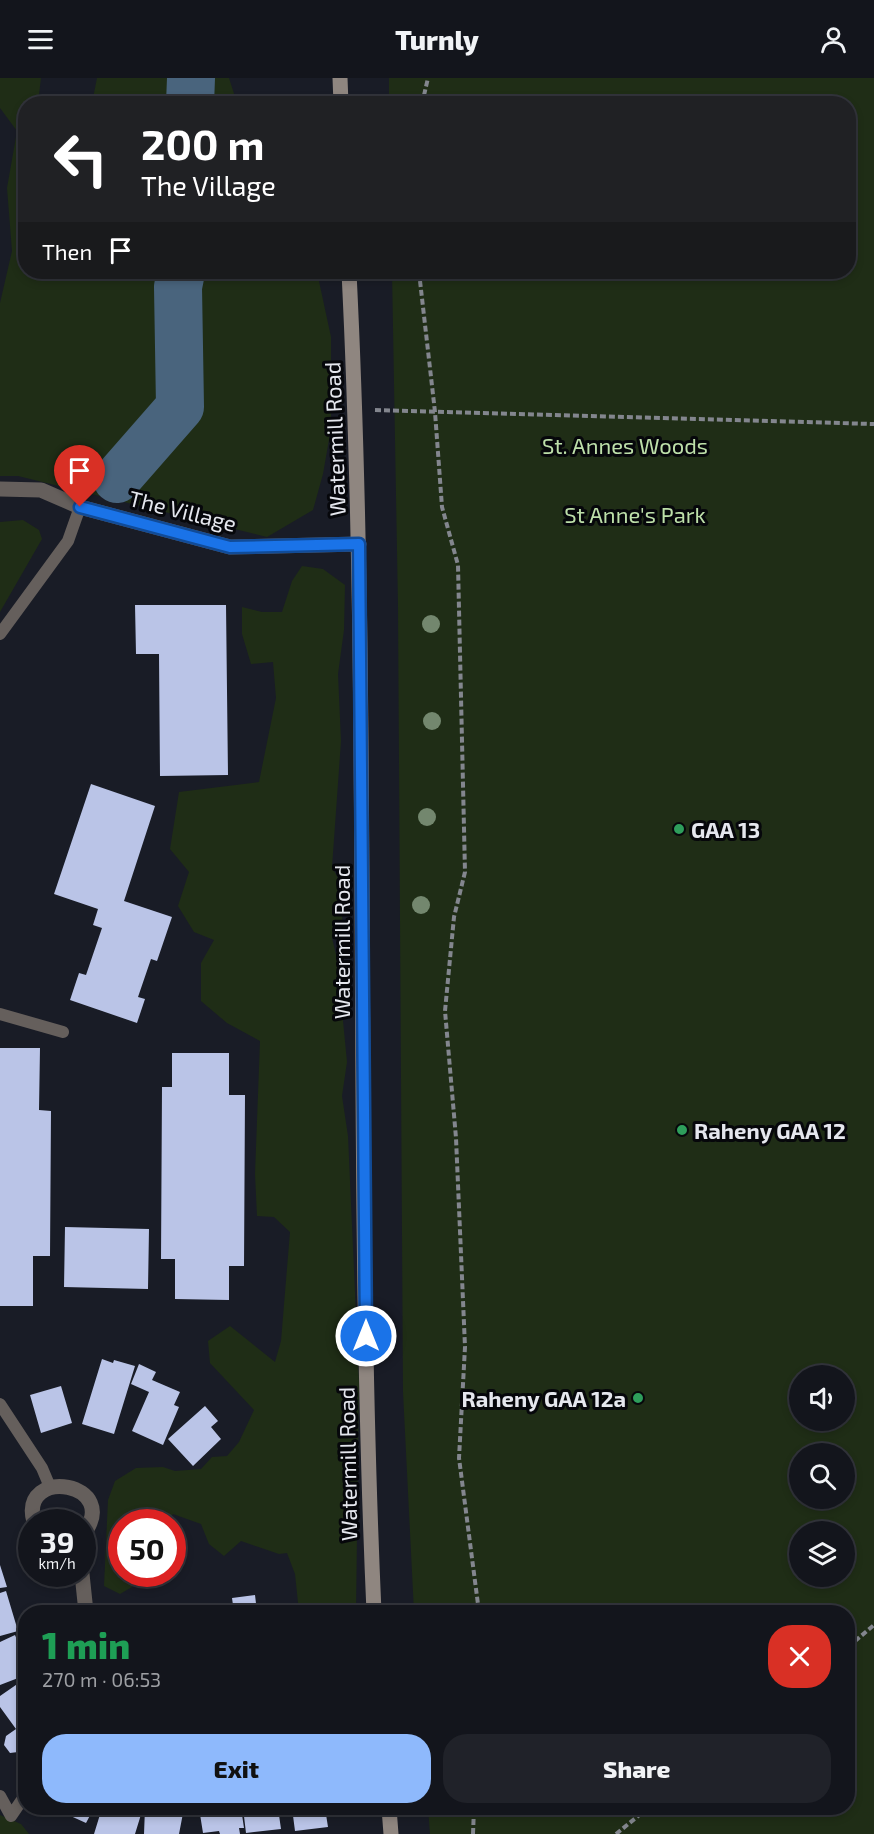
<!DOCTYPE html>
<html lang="en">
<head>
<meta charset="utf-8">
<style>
	:root { --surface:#13151c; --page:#202229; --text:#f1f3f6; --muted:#9d9fa3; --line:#32343b; --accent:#8eb9fc }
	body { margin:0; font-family:"Exo 2",sans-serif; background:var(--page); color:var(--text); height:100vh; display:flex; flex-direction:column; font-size:22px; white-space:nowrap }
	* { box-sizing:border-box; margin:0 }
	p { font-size:20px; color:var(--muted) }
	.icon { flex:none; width:33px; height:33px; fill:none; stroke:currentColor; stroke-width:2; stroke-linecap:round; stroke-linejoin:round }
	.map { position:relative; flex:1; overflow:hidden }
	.panel { position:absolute; left:18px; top:1527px; width:837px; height:210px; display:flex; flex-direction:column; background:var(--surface); border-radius:24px; box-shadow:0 3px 9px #0003,0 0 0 2px var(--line) }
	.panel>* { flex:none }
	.hud { position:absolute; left:18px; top:18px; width:838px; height:183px; border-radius:24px; box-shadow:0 3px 9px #0003,0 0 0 2px var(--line); background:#202124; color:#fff; overflow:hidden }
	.fabs { position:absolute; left:789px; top:1287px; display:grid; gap:12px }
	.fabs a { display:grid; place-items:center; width:66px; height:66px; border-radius:50%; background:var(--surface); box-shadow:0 3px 9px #0003,0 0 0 2px var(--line); font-size:30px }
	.speed { position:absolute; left:18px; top:1431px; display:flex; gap:12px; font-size:30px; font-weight:700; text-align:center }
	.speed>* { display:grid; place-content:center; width:78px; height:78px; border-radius:50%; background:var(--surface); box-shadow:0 3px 9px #0003,0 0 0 2px var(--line); line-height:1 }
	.speed small { font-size:15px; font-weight:400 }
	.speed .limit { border:9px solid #d22; background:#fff; color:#111 }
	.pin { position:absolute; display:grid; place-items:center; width:51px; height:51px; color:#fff; margin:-62px -26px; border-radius:50% 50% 50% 0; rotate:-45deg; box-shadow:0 0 6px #0007 }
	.pin .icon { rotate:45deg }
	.me { position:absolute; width:66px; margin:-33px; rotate:0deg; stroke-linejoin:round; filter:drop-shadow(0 0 4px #0008) }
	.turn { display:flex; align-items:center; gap:21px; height:126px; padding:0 24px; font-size:27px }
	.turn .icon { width:78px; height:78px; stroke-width:2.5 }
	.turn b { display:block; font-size:42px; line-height:51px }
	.then { display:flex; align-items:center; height:57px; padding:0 24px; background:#0003; gap:12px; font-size:22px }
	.round { display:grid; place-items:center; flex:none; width:63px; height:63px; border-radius:24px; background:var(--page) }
	.head { display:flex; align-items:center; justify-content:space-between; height:102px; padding:0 24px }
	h1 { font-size:36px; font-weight:800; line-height:45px; color:#1e9e55 }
	.action { display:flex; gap:12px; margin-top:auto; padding:12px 24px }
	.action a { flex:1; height:69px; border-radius:24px; background:var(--accent); color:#111; font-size:24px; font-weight:800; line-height:69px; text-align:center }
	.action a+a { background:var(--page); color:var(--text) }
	header { display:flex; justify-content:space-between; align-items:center; height:78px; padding:0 24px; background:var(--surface); font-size:27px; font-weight:800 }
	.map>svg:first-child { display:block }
</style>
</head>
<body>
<header><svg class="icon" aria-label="menu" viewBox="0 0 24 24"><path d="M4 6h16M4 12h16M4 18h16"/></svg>Turnly<svg class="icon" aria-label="person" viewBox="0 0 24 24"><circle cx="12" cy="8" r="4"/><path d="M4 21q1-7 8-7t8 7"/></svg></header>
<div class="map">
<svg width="874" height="1756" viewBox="0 0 874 1756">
	<rect width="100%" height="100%" fill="#191c26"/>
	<path fill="#1f2d16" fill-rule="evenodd" d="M0 0H41L38 25 26 26V194H317L331 259V350L323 396 313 432 267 459 18 398H0V225L12 173 7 110 17 53 0 30Z
		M97 0H229L237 25H92Z
		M389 0H874V1756H430L428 1730H848V1534H414L403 1314 398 528 392 194H849V26L389 25ZM800 1298H844V1342H800ZM800 1376H844V1420H800ZM800 1454H844V1498H800Z
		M23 442 39 452 42 461 0 534V444Z
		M302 488 323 491 345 507 344 552 338 596 341 663 332 789 343 809 342 843 332 860 337 881 347 984 342 1018 348 1058 359 1304 356 1534H299L295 1496 287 1475 279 1476 241 1463 224 1478 209 1466 201 1446 173 1436 167 1444H122V1496H137L132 1509 120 1516 104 1508 108 1422 115 1403 136 1390 163 1389 175 1393 201 1391 212 1379 227 1378 239 1364 254 1332 210 1285 208 1263 230 1248 275 1284 281 1263 290 1154 274 1139 257 1138 255 1096 260 963 227 945 201 923V885L214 862 194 854 178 828 189 794 170 771 179 714 259 704 276 620 273 584 251 586 242 556V529L262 534H282L292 503Z
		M0 1737 21 1746 29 1756H0Z"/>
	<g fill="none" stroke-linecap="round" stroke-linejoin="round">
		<path stroke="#49647d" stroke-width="48" d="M190 26 191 0
			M117 401 180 329 178 209 181 194"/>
	</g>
	<path fill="#bac4e7" d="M135 527H226L228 697 160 698 159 576H136Z
		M91 706 155 728 124 823 172 839 157 883 151 881 138 919 145 921 137 945 70 922 79 895 86 897 102 850 93 847 98 831 54 816Z
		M0 970H40L39 1032 51 1033 50 1178H33V1228H0Z
		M172 975H229V1017H245L244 1188H229V1222L175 1221V1181H161L162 1009H172Z
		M65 1149 149 1151 148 1211 64 1209Z
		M102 1281 113 1285 114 1282 135 1288 114 1356 82 1346Z
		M139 1286 156 1294 152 1302 180 1314 174 1327 179 1329 163 1367 132 1353 149 1314 131 1306Z
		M61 1308 72 1345 41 1355 30 1317Z
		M205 1328 218 1343 211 1349 221 1361 193 1388 168 1361Z
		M0 1487 7 1509 0 1510Z
		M6 1513 18 1553 0 1558V1515Z
		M255 1517 257 1534H234L232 1520Z
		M15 1557 23 1576 26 1575V1597L0 1607V1564Z
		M26 1600V1669L18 1674 10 1675 4 1667 6 1658 16 1651 0 1629V1618Z
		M53 1730H94L86 1745Z
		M102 1730H143L135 1756H94Z
		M145 1730H184L179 1756H144Z
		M199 1730H241L244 1750H239L240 1756H220L219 1753 203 1755Z
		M243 1730H278L281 1751 246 1755Z
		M292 1730H325L328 1749 295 1753Z"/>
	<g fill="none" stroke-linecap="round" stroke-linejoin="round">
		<path stroke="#83868e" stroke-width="4" stroke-dasharray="6 3" stroke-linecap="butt" d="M422 26 428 0
			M419 194 435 334 442 429 458 487 465 794 454 839 445 933 456 1060 465 1269 459 1380 479 1534
			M375 332 874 346
			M848 1569 874 1547
			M473 1756 474 1730
			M616 1756 648 1730"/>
		<path stroke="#655f5c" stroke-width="12" d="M0 556 68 463 80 429
			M0 936 63 954
			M0 1326 42 1390 50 1409
			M0 1718 11 1738 26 1716"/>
		<path stroke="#655f5c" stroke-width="15" d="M0 411 41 412 80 429 230 469 359 466
			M34 1444C18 1387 125 1404 82 1458
			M82 1496 86 1534"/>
		<path stroke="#8f8680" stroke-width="15" d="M340 0 341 26
			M349 194C371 640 354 1088 374 1534
			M389 1730 391 1756"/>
	</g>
	<g fill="#73876e">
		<circle cx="431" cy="546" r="9"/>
		<circle cx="432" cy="643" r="9"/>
		<circle cx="427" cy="739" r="9"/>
		<circle cx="421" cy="827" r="9"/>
	</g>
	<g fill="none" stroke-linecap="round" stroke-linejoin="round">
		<g stroke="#114b97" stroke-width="15">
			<path id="route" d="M80 429 230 469 359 466 366 1258"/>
		</g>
		<use href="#route" stroke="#1a73e8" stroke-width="10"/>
	</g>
	<g fill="#2e9e5b" stroke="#06070b" stroke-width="2">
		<circle cx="679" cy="751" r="6"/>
		<circle cx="682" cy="1052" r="6"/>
		<circle cx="638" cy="1320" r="6"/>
	</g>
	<g text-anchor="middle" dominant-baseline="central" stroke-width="6" stroke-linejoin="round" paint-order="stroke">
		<g font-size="22" fill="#e5e7ee" stroke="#06070b">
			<text transform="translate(334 361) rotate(-92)">Watermill Road</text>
			<text transform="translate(183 432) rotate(14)">The Village</text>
			<text transform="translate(341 864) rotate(-90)">Watermill Road</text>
			<text transform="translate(347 1386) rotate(-91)">Watermill Road</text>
		</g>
		<g font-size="22" fill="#bddfa9" stroke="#06070b">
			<text x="625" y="367">St. Annes Woods</text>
			<text x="635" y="436">St Anne's Park</text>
		</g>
		<g font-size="22" font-weight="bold" fill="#e5e7ee" stroke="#06070b" text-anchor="start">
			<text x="691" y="751">GAA 13</text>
			<text x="694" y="1052">Raheny GAA 12</text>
			<text x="626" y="1320" text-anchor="end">Raheny GAA 12a</text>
		</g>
	</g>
</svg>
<div class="fabs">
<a><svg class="icon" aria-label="sound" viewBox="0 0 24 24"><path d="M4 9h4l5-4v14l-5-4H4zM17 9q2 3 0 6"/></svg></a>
<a><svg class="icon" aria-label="search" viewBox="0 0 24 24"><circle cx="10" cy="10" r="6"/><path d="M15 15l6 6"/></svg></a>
<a><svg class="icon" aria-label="layers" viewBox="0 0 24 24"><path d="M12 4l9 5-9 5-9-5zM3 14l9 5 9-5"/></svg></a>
</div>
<div class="speed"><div>39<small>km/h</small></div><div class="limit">50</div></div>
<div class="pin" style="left:80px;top:429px;background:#d93025"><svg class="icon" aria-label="arrive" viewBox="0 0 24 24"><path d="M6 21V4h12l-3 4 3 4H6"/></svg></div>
<svg class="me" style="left:366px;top:1258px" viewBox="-20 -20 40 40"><circle r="17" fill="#1a73e8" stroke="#fff" stroke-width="3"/><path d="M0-11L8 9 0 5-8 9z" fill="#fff"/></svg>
<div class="hud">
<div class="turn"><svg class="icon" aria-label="left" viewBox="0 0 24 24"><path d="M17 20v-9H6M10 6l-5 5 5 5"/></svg><div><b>200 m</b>The Village</div></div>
<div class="then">Then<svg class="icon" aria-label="arrive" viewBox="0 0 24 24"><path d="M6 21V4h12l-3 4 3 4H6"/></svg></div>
</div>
<section class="panel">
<div class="head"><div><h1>1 min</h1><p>270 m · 06:53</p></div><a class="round" style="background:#d93025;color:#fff"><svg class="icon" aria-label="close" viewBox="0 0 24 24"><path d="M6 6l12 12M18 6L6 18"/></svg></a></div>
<div class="action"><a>Exit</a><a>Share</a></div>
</section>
</div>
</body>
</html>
